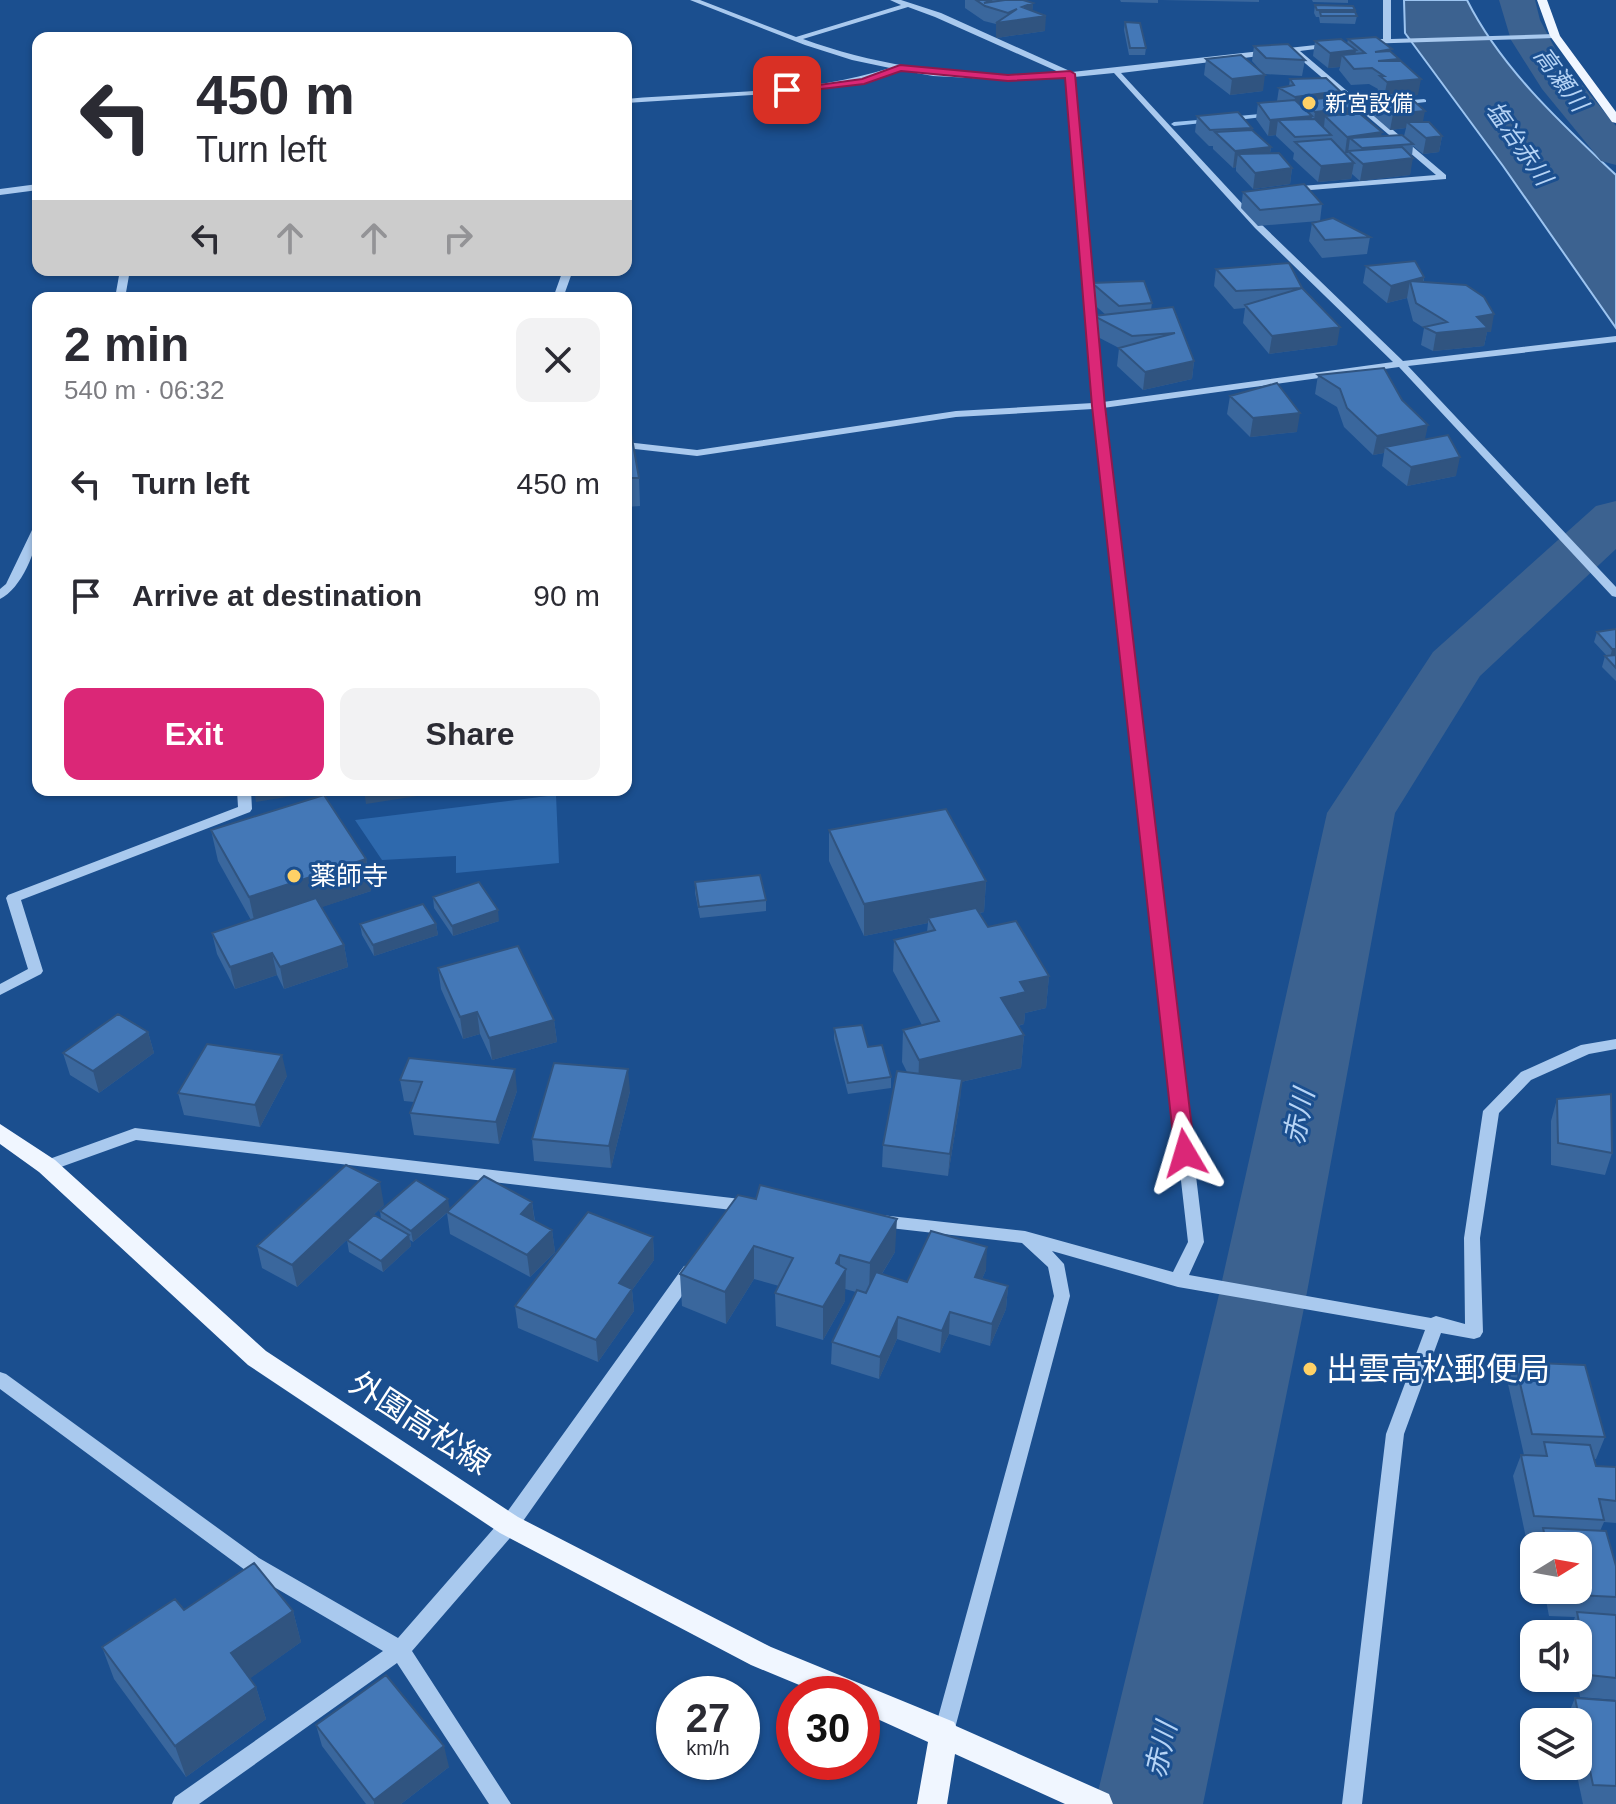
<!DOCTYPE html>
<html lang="en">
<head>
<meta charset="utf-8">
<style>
	:root { --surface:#fff; --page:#f2f2f3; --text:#2b2b33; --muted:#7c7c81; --accent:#db2777 }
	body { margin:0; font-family:Arial,"Noto Sans JP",sans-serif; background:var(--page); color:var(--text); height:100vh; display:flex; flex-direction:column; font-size:30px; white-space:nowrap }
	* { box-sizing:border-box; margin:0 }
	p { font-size:26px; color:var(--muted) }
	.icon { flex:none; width:44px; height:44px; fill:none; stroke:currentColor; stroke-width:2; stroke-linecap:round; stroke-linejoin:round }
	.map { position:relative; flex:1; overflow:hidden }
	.panel { position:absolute; left:32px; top:292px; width:600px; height:504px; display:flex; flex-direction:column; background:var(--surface); border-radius:16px; box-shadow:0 2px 6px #0004 }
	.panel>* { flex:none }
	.hud { position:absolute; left:32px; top:32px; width:600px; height:244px; border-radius:16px; box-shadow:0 2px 6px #0004; background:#fff; color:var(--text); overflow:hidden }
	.needle { width:52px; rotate:79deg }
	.buttons { position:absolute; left:1520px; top:1532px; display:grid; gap:16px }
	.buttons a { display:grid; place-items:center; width:72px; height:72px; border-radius:16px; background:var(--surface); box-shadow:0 2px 6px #0004; font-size:40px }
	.speed { position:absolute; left:656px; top:1676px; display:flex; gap:16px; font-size:40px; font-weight:700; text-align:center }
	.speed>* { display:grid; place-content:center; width:104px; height:104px; border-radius:50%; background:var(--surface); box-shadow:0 2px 6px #0004; line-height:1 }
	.speed small { font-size:20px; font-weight:400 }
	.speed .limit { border:12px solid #d22; background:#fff; color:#111 }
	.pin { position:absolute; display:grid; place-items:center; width:68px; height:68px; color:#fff; margin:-34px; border-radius:16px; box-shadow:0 4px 12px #0006 }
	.me { position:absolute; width:88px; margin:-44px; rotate:353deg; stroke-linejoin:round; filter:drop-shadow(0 0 6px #0008) }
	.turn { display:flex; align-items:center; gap:28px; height:168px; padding:0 32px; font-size:36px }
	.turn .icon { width:104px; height:104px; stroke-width:2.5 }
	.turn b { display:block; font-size:56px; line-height:68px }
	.lanes { display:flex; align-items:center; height:76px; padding:0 32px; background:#0003; justify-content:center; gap:40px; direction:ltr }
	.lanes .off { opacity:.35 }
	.round { display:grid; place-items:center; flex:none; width:84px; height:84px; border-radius:16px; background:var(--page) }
	.summary { display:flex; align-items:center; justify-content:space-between; height:136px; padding:0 32px }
	h1 { font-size:48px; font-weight:800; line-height:60px }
	.action { display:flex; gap:16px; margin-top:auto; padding:16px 32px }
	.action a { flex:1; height:92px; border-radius:16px; background:var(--accent); color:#fff; font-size:32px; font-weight:800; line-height:92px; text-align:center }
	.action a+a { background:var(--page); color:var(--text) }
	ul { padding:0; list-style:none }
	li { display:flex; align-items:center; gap:24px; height:112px; padding:0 32px }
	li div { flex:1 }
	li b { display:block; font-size:30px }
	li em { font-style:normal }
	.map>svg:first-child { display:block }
</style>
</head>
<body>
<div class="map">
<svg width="1616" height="1804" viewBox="0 0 1616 1804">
	<rect width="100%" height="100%" fill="#1b4f8f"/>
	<path fill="#2e69ad" d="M556 795 559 863 456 873V856L382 860 355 820Z"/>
	<path fill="#3c6290" stroke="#9cc4f0" stroke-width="2" d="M1404 0H1467C1501 68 1562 124 1616 175V328L1503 166 1405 33Z"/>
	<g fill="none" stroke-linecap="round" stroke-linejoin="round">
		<path fill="#9cc4f0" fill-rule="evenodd" d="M1424 99 1426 100V102L1400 105 1397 103 1400 101Z
			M1270 113 1272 114V116L1228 121 1225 119 1228 117Z
			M1210 119 1212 120V122L1174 126 1171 124 1174 122Z"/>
		<path fill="#3c6290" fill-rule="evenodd" d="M1499 0H1535L1540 20 1560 58 1616 126V165L1601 161 1542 89 1511 40Z
			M1616 501V549L1480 676 1395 813 1305 1303 1203 1804H1095L1217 1303 1327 813 1433 652 1596 506Z"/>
		<path fill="#a9c9ee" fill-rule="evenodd" d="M690 0H700L796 37 901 5 890 0H901L941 13 1072 72 1334 43 1335 45 1331 47 1300 51 1446 175V179L1286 192V188L1289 187 1436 175 1292 52 1121 73 1261 224 1403 361 1616 336V342L1408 366 1616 587V597L1612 596 1399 367 1103 408 1204 1242 1189 1275 1431 1318 1436 1316 1465 1324 1464 1238 1483 1111 1521 1072 1581 1045 1616 1039V1049L1589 1054 1531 1080 1499 1113 1480 1238 1483 1332 1480 1337 1474 1339 1441 1333 1404 1434 1362 1804H1342L1386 1434 1425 1330 1178 1287 1052 1251 1064 1264 1070 1296 954 1732 951 1739 944 1741 937 1739 934 1732 1054 1296 1048 1267 1022 1243 881 1227 875 1225 873 1221 875 1217 881 1215 1025 1231 1173 1272 1188 1242 1093 409 956 417 697 456 626 448V442L697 450 956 411 1093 403 1066 77 990 79 933 76 900 70 867 81 799 92 626 103V99C714 91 805 95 890 68L852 60 805 45ZM908 7 935 17 1061 73C974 79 886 69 803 39ZM1114 73 1255 228 1393 362 1103 402 1074 77Z
			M1383 0H1391V39L1555 34 1559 36 1555 38 1361 44V40H1364L1383 39Z
			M38 184V190L0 195V189Z
			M120 270H130L125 298H115Z
			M563 270H573L563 298H553Z
			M38 527C38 549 21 589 0 599V589L6 584 32 530Z
			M237 790H251L252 809 250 812 21 900 43 971 41 974 0 995V984L28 969 6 898 8 895 238 807Z
			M135 1128 749 1200 755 1202 757 1206 755 1210 749 1212 136 1140 47 1172 41 1170 39 1166 41 1162Z
			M690 1265 696 1266 698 1271 696 1276 516 1531 412 1651 511 1804H489L397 1663 199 1804H172L175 1797 383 1651 245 1570 0 1389V1372L6 1374 259 1558 398 1638 502 1519 684 1266Z"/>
		<path fill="#f0f6ff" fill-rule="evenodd" d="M1537 0H1547L1560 36 1616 112V123L1612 122 1550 36Z
			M0 1124 55 1160 266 1351 518 1517 771 1647 954 1722 956 1726 1109 1794 1113 1804H1065L955 1754 947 1804H917L928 1742 862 1712V1694H821L751 1665 500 1533 248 1365 39 1172 0 1144Z"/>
	</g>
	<path fill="#3a679d" d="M965 0H1023L1033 3 1032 11 1045 31 996 38V24L984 21 965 8Z
		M1120 0H1158V3L1121 2Z
		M1161 0H1259V2Z
		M1312 0H1348V3L1313 2Z
		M1315 5 1355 10 1357 16 1355 24 1320 23 1319 17H1316L1314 13Z
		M1125 22 1146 48 1145 55H1129L1124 30Z
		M1348 39 1392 53 1399 59V61L1418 95 1408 96 1423 122 1442 136 1439 152 1423 154 1413 146 1410 175 1360 181 1352 174 1351 179 1318 182 1293 159 1294 153 1276 136V135L1268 136 1256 119 1258 103 1277 101 1279 88 1289 86 1290 79 1340 91 1339 97 1358 107 1357 114 1381 136H1404L1406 128 1390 130 1367 110 1370 95 1380 94 1377 92 1378 89 1369 84 1351 85 1339 70 1340 67 1328 68 1313 56 1315 41 1347 44Z
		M1254 46 1305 60 1302 76 1264 74 1252 61Z
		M1206 59 1263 91 1230 95 1204 75Z
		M1197 116 1252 128 1251 130 1271 147 1270 153 1292 168 1290 184 1253 189 1236 171V167L1233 168 1213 149V146H1209L1195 132Z
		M1243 192 1322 204 1320 221 1370 237 1367 254 1322 258 1309 241 1312 223 1319 221 1258 226 1241 208Z
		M1366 266 1424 277V282L1491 332H1487L1484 346 1433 351 1421 345 1424 328 1413 321 1407 298 1387 303 1363 283Z
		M1216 269 1302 288 1337 345 1269 354 1243 323 1245 308 1234 309 1214 286Z
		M1092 283 1152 303 1151 310 1194 361 1192 379 1143 390 1117 366 1119 348 1092 334 1094 316 1106 315 1090 301Z
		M1318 375 1425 440 1456 476 1407 486 1382 466 1384 453 1373 455 1344 427 1337 407 1315 394Z
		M1230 396 1297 432 1250 437 1227 414Z
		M626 433 639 478 640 506 626 507Z
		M1616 629V681L1602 667 1605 656H1607L1594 642 1597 632Z
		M469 790H506L470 794Z
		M211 830 366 859 371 891 321 907 344 945 348 967 284 989 277 975 235 989 217 954 212 933 251 920 218 861Z
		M829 830 986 881 984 912 980 913 988 927 1049 976 1046 1008 1025 1013 1024 1024 1018 1026 1024 1035 1021 1068 961 1082 960 1101 948 1176 882 1167 883 1145 907 1072 902 1062 903 1030 922 1025 893 971 894 940 927 932 928 923 864 936 829 861Z
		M695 882 766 900V911L700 918 695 893Z
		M433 897 499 921 453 936 434 908Z
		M360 924H436L438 935 374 956 362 935Z
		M438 968 554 1020 557 1042 492 1060 480 1034 463 1039 441 989Z
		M834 1028 891 1077V1088L848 1094 834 1039Z
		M148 1032 154 1053 99 1093 70 1075 63 1053Z
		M287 1076 260 1127 184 1115 178 1093Z
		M400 1080 517 1091 499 1144 414 1135 410 1113 414 1102 404 1101Z
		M630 1091 611 1168 534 1161 532 1139Z
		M1557 1099 1612 1153 1605 1175 1551 1165V1121Z
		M738 1195 895 1252 882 1274 907 1282 986 1270 982 1279 1008 1286 1006 1309 990 1346 949 1334 940 1353 897 1339 879 1379 831 1364 832 1342 856 1292 845 1289V1301L823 1340 776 1326 775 1293 779 1286 754 1279 726 1324 682 1306 680 1274Z
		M532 1202 535 1221 552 1230 555 1252 530 1277 450 1234 447 1213 413 1242 410 1240 411 1246 383 1272 349 1252 347 1240 381 1219 380 1211 449 1209Z
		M384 1205 297 1287 262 1268 257 1246Z
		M653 1237 654 1260 632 1290 634 1311 598 1362 518 1328 515 1306Z
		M1515 1362 1605 1437 1596 1459H1594L1596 1466 1616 1467V1523L1604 1522 1600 1531 1616 1566V1700L1580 1697 1576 1678H1578V1634H1568L1575 1617 1549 1616 1544 1590H1578V1546H1536L1539 1539 1526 1538 1513 1476 1521 1455H1524L1508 1384Z
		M184 1610 293 1611 301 1642 250 1678 256 1687 266 1719 186 1777 114 1679 102 1647Z
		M1575 1698 1616 1701V1804H1583L1575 1766H1578V1722H1567L1566 1720Z
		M316 1725 449 1767 401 1804H366L322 1746Z"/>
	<path fill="#305480" d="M1033 3 1032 17 1046 16 1045 31 996 38V23L1008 22V13Z
		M1356 50 1354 66 1342 55 1340 67 1328 68 1330 53Z
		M1265 75 1263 91 1230 95 1232 79Z
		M1421 79 1418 95 1384 97 1387 82Z
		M1340 91 1338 107 1304 100 1302 111 1293 113 1295 97Z
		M630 106 631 122 626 139V120Z
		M1358 107 1355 123 1325 116 1324 127 1313 128 1315 112Z
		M1425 111 1422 127 1407 122 1406 128 1390 130 1393 114Z
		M1312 116 1310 132 1278 120 1276 135 1268 136 1270 120Z
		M1382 132 1379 146 1350 138 1348 153H1345L1347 137Z
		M1442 136 1439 152 1423 154 1426 138Z
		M1271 147 1268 164 1238 154 1236 167 1233 168 1235 151Z
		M1413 158 1410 175 1360 181 1363 164Z
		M1354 163 1351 179 1318 182 1321 166Z
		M1292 168 1290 184 1253 189 1255 173Z
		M1424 277 1421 295 1410 281 1407 298 1387 303 1391 286Z
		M1494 314 1491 332H1487L1484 346 1433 351 1436 333 1477 317Z
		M1340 327 1337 345 1269 354 1272 336Z
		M1194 361 1192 379 1143 390 1145 372Z
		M1300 413 1297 432 1250 437 1253 418Z
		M1428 425 1424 444 1385 447 1384 453 1373 455 1377 436Z
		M1460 457 1456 476 1407 486 1411 467Z
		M1612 649H1616V658L1610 659Z
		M254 790H303L304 794 256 802Z
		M364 790H423L424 795 366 804Z
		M366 859 371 891 256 929 249 897Z
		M986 881 984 912 931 922 928 918V923L864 936V904Z
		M498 910 499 921 453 936 452 926Z
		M436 924 438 935 374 956 373 945Z
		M344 945 348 967 284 989 280 967Z
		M272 953 277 975 235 989 230 967Z
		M1049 976 1046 1008 1025 1013 1024 1024 999 1030 1001 998 1020 982Z
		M477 1012 480 1034 463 1039 460 1017Z
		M554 1020 557 1042 492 1060 489 1038Z
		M148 1032 154 1053 99 1093 93 1071Z
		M1024 1035 1021 1068 961 1082 960 1101 948 1176 950 1154 918 1092 919 1060Z
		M282 1055 287 1076 260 1127 255 1105Z
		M515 1069 517 1091 499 1144 496 1122Z
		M628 1069 630 1091 611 1168 609 1146Z
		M380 1182 384 1205 297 1287 292 1265Z
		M448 1199 450 1210 413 1242 411 1231Z
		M532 1202 535 1224 521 1214Z
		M897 1219 895 1252 869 1295 870 1263Z
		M552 1230 555 1252 530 1277 527 1255Z
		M409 1235 411 1246 383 1272 381 1261Z
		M653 1237 654 1260 632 1290 634 1311 598 1362 596 1340 619 1283Z
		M754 1246V1279L726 1324 725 1292Z
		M987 1247 986 1270 973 1299 975 1277Z
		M840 1255V1278L846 1269 845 1301 823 1340V1307L836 1263Z
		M1008 1286 1006 1309 990 1346 992 1324Z
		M950 1312 949 1334 940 1353 942 1331Z
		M898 1317 897 1339 879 1379 880 1357Z
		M293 1611 301 1642 241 1685 231 1653Z
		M256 1687 266 1719 186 1777 175 1746Z
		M444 1746 449 1767 401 1804H374V1800Z"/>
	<path fill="#4478b7" stroke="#305480" stroke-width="2" d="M976 0H992L984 3 1005 0H1023L1033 3 1022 7 1046 16 996 23 1017 9 1008 13 985 6Z
		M1315 5 1353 6 1355 10H1317Z
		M1320 12H1355L1357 16H1321Z
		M1125 22 1140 23 1146 48H1130Z
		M1376 37 1392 49 1375 52 1390 51 1399 59 1378 61H1401L1421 79 1387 82 1380 76H1384L1372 68 1354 69 1342 55 1365 53 1348 39Z
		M1341 39 1356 50 1330 53 1315 41Z
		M1288 44 1305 60 1266 58 1254 46Z
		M1241 55 1265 75 1232 79 1206 59Z
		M1326 78 1340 91 1295 97 1279 88 1294 85 1290 79Z
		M1404 92 1425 111 1393 114 1370 95Z
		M1346 96 1358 107 1315 112 1304 100Z
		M1295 100 1312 116 1270 120 1258 103Z
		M626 106H630L626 120Z
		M1238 112 1252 128 1210 130 1197 116Z
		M1359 113 1382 132 1347 137 1325 116Z
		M1315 119 1331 135 1295 137 1278 120Z
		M1407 122H1429L1442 136 1426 138Z
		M1252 130 1271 147 1235 151 1215 132Z
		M1402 135 1413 144 1362 148 1350 138Z
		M1331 139 1354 163 1321 166 1295 142Z
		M1402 147 1413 158 1363 164 1348 151Z
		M1279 153 1292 168 1255 173 1238 154Z
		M1304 184 1322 204 1260 210 1243 192Z
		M1333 218 1370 237 1325 240 1312 223Z
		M1415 261 1424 277 1391 286 1366 266Z
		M1289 263 1302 288 1340 327 1272 336 1245 305 1302 288 1236 291 1216 269Z
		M1144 281 1152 303 1119 306 1092 283Z
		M1410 281 1466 285 1484 297 1494 314 1477 317 1488 328 1436 333 1424 327 1447 322 1416 303Z
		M1173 307 1194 361 1145 372 1119 348 1175 333 1132 336 1094 316Z
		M1384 368 1402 400 1428 425 1377 436 1347 408 1340 389 1318 375Z
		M1277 383 1300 413 1253 418 1230 396Z
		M626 433H631L639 478H626Z
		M1448 435 1460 457 1411 467 1385 447Z
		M1616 629V649H1612L1597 632Z
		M1616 655V668L1605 656Z
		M324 795 366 859 249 897 211 830Z
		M946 809 986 881 864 904 829 830Z
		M760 875 766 900 699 907 695 882Z
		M479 882 498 910 452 926 433 897Z
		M316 898 344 945 280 967 272 953 230 967 212 933Z
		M423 904 436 924 373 945 360 924Z
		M976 908 988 927 1016 921 1049 976 1020 982 1026 992 1001 998 1024 1035 919 1060 903 1030 939 1021 894 940 935 930 928 918Z
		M518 946 554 1020 489 1038 477 1012 460 1017 438 968Z
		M118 1014 148 1032 93 1071 63 1053Z
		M862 1025 868 1047 882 1045 891 1077 848 1083 834 1028Z
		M207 1044 282 1055 255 1105 178 1093Z
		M409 1058 515 1069 496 1122 410 1113 422 1082 400 1080Z
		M554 1063 628 1069 609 1146 532 1139Z
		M897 1071 962 1079 950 1154 883 1145Z
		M1611 1094 1612 1153 1558 1143 1557 1099Z
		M346 1165 380 1182 292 1265 257 1246Z
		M484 1176 532 1202 521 1214 552 1230 527 1255 447 1212Z
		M416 1180 448 1199 411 1231 380 1211Z
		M760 1185 897 1219 870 1263 840 1255 836 1263 846 1269 823 1307 775 1293 793 1258 754 1246 725 1292 680 1274 738 1195 756 1199Z
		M588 1212 653 1237 619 1283 632 1289 596 1340 515 1306Z
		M374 1215 409 1235 381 1261 347 1240Z
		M931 1231 987 1247 975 1277 1008 1286 992 1324 950 1312 942 1331 898 1317 880 1357 832 1342 857 1290 866 1293 876 1272 907 1282Z
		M1515 1362 1585 1365 1605 1437 1532 1434Z
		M1544 1442 1590 1445 1596 1466 1616 1467V1501L1599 1499 1604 1520 1534 1516 1521 1455 1547 1456Z
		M1543 1528 1606 1531 1616 1566V1597L1558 1594 1557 1590H1578V1546H1547Z
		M254 1563 293 1611 231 1653 256 1687 175 1746 102 1647 175 1599 184 1610Z
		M1577 1612 1616 1615V1678L1589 1675Z
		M386 1675 444 1746 374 1800 316 1725Z
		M1575 1698 1616 1701V1786L1593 1785Z"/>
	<path fill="#db2777" stroke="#8e194d" stroke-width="2" d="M900 65 1008 75 1070 71 1075 74 1105 406 1195 1153 1192 1158H1178L1175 1153 1092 406 1065 78 1008 81 901 71 864 84 787 93 782 90 862 79Z"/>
	<g fill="#ffd166" stroke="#1b4f8f" stroke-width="3">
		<circle cx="1309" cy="103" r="8"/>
		<circle cx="294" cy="876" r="8"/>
		<circle cx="1310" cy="1369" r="8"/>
	</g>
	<g text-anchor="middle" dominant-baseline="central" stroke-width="6" stroke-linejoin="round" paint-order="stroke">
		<g font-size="22" fill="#fff" stroke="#1b4f8f" text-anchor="start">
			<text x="1325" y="103">新宮設備</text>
		</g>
		<g font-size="24" font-style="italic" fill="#b5d3f5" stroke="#1b4f8f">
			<text transform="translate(1561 79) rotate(54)">高瀬川</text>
			<text transform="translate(1519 143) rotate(55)">塩冶赤川</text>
		</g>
		<g font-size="26" fill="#fff" stroke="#1b4f8f" text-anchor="start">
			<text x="310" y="876">薬師寺</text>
		</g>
		<g font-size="28" font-style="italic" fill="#b5d3f5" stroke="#1b4f8f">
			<text transform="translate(1299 1117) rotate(-78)">赤川</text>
			<text transform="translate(1161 1750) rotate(-77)">赤川</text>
		</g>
		<g font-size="32" fill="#fff" stroke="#1b4f8f" text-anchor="start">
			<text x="1326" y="1369">出雲高松郵便局</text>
		</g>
		<g font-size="32" fill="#fff" stroke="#1b4f8f">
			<text transform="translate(420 1423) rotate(33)">外園高松線</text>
		</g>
	</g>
</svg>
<div class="buttons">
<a><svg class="needle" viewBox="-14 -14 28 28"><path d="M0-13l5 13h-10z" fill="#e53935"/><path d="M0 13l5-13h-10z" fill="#7c7c81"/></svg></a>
<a><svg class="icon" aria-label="sound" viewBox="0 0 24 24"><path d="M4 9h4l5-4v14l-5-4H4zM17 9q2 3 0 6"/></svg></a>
<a><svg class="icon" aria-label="layers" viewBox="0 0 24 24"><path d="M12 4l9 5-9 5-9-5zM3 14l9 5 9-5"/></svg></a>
</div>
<div class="speed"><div>27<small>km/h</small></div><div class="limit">30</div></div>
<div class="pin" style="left:787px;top:90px;background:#d93025"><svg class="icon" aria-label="arrive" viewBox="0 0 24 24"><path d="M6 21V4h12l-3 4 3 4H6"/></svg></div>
<svg class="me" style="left:1185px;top:1153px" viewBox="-20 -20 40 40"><path d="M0-17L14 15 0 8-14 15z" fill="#db2777" stroke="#fff" stroke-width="4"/></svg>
<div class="hud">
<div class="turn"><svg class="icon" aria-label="left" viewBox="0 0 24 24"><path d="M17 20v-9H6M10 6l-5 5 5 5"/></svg><div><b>450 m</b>Turn left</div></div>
<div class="lanes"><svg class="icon" aria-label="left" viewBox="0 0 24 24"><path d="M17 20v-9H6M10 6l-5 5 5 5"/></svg><svg class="icon off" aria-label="ahead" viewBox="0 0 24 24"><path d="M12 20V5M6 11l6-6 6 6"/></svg><svg class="icon off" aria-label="ahead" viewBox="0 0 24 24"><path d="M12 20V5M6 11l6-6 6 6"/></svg><svg class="icon off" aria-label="right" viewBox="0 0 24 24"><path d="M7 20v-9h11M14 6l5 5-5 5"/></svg></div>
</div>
<section class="panel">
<div class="summary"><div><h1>2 min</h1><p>540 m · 06:32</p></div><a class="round"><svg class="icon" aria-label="close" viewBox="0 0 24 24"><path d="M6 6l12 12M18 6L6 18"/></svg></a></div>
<ul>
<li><svg class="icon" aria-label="left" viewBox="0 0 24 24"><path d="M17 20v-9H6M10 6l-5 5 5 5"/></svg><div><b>Turn left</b></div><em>450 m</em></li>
<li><svg class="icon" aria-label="arrive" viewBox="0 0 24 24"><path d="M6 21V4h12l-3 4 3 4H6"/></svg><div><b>Arrive at destination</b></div><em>90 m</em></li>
</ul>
<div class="action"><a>Exit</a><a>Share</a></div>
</section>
</div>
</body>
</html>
